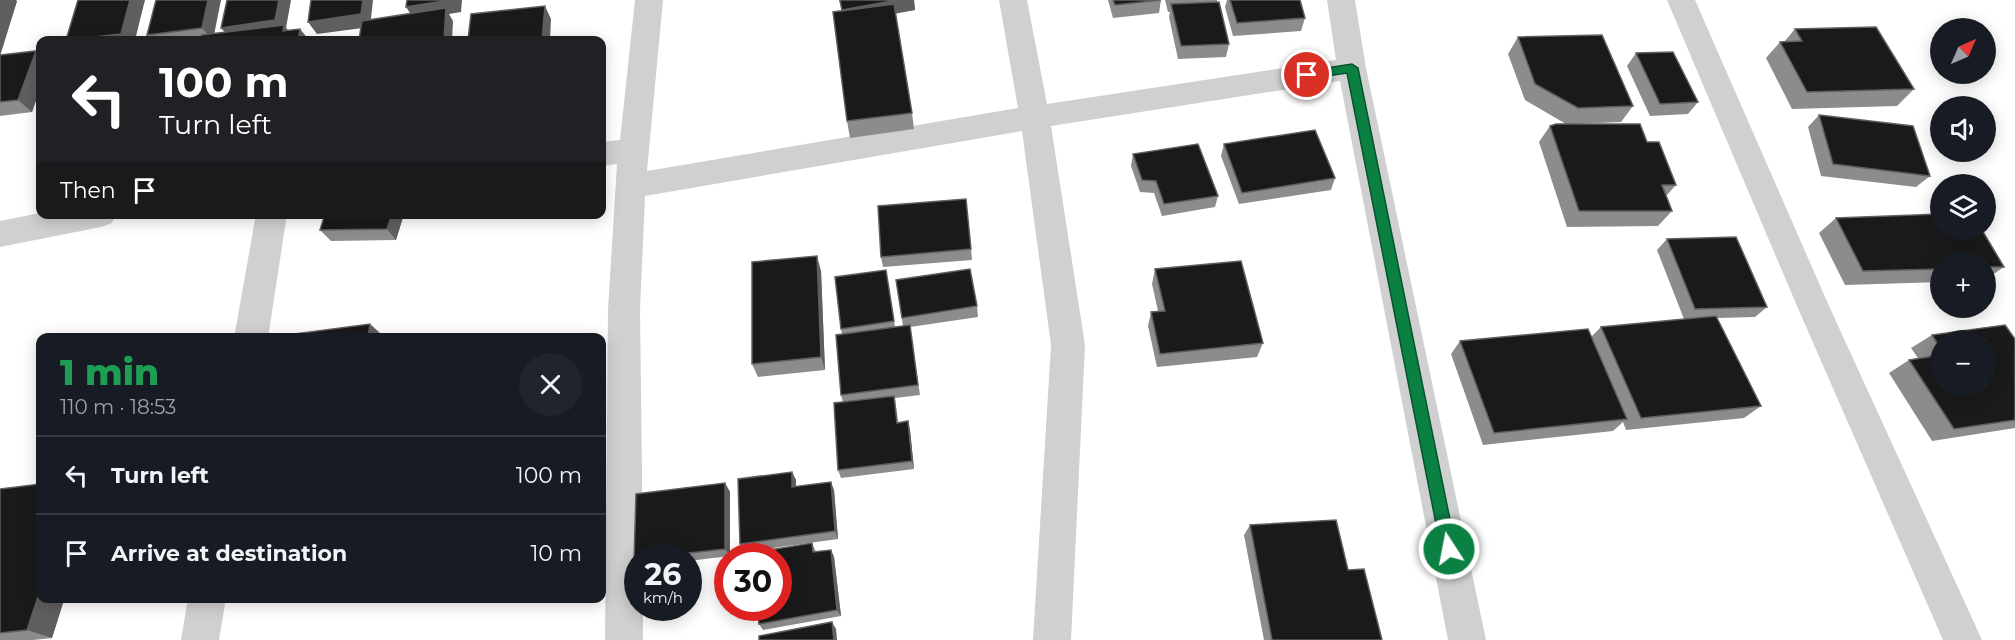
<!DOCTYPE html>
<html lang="en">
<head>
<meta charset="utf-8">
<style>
	:root { --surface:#171b24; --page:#20242c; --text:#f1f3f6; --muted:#9ea1a6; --line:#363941 }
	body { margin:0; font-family:Montserrat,sans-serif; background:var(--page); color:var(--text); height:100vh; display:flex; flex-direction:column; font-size:22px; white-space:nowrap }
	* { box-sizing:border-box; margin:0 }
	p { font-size:20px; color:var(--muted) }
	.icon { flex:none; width:33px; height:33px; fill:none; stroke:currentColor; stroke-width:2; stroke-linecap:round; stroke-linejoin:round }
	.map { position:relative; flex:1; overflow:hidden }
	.details { position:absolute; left:36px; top:333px; width:570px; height:270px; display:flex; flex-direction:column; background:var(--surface); border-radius:12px; box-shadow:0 3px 15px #0003 }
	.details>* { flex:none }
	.banner { position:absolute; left:36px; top:36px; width:570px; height:183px; border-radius:12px; box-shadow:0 3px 15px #0003; background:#202124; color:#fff; overflow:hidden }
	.needle { width:39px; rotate:45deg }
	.tools { position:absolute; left:1930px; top:18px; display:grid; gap:12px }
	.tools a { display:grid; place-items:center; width:66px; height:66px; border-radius:50%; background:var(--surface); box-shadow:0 3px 15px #0003; font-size:30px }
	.speed { position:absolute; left:624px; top:543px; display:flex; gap:12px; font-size:30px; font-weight:700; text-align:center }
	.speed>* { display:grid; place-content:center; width:78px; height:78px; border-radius:50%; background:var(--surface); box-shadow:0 3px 15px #0003; line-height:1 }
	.speed small { font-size:15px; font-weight:400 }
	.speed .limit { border:9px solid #d22; background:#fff; color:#111 }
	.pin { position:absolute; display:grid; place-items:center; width:51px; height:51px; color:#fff; margin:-26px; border:3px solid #fff; border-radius:50%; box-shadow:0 2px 6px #0007 }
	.me { position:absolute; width:66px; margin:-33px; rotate:349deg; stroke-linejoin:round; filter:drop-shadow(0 0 4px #0008) }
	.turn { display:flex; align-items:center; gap:21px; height:126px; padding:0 24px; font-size:27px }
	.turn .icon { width:78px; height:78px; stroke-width:2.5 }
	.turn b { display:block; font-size:42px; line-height:51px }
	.then { display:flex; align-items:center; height:57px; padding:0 24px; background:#0003; gap:12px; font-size:22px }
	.round { display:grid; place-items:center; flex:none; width:63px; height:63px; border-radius:32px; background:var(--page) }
	.head { display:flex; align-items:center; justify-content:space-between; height:102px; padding:0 24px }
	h1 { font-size:36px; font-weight:800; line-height:45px; color:#1e9e55 }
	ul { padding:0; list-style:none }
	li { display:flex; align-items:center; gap:18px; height:78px; padding:0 24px; border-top:2px solid var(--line) }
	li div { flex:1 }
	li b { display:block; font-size:22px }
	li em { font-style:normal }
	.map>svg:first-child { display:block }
</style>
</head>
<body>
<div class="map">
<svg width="2015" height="640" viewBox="0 0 2015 640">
	<rect width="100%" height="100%" fill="#fff"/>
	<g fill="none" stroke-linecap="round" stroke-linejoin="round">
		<path fill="#d0d0d0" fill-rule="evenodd" d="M635 0H663L647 171 1018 108 999 0H1027L1047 104 1336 60 1327 0H1355L1366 68 1486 640H1448L1340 81 1051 126 1085 345 1071 640H1033L1051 345 1022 131 645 196 640 310 643 556H638V608H643V640H605L608 310 617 164 602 166V142L620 140Z
			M1667 0H1695L1829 306 1982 640H1943L1797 306Z
			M40 213V214H116L112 223 101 227 0 247V221Z
			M256 214H287L268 338H234Z
			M188 598H226L219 640H181Z"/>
	</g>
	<path fill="#8c8c8c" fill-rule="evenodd" d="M0 0 17 1 0 55 36 51 40 55V89L32 112 0 116Z
		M156 0 214 33 286 28 289 31 309 40H152L147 35Z
		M839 0H914L915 10 895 13 912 113 914 129 850 138 847 121 842 11Z
		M1108 0H1161L1159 13 1113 18Z
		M1165 0H1217V2L1229 44 1226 57 1178 59 1169 17 1170 12H1168Z
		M1227 0H1300L1305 18 1301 31 1233 36 1225 7Z
		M1795 29 1914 89 1897 106 1792 109 1766 58 1780 42H1784Z
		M1518 37 1633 106 1621 122 1572 124 1647 142 1676 185 1666 196 1672 211 1658 226 1567 227 1539 142 1550 126 1566 124 1525 100 1508 54Z
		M1636 53 1698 102 1688 114 1650 116 1627 66Z
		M1819 115 1930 176 1916 187 1821 176 1808 127Z
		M1224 144 1335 178 1331 190 1239 204 1221 156Z
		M1133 154 1218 196 1215 207 1162 216 1154 193 1140 192 1131 166Z
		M404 214 396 240 331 241 320 230Z
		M1836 218 2004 267 1986 279V262H1941V282L1845 285 1819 233Z
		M1667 239 1767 307 1755 317 1717 318 1761 406 1744 418 1626 430 1623 422 1613 431 1483 445 1451 354 1460 341 1592 336 1601 327 1684 319 1657 250Z
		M971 249 972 260 883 267 881 257Z
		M1155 269 1263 343 1257 357 1157 367 1148 326 1151 312 1158 311 1152 284Z
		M886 270 895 327 903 326 896 280 977 306 978 317 910 327 920 395 895 398 898 422 910 430 914 469 841 478 838 470 843 402 841 395 842 334 841 329Z
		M821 271 825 370 758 377 752 364Z
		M1932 335 2015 339V428L1932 441 1889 373 1909 360 1918 358 1911 348ZM1941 340 1986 386H1941Z
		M792 472 796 480V486L834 490 838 539 745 552 740 544Z
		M725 483 730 492V556L688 561V556H638V563L634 560 636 494Z
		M0 489 40 598H75L64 600 52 638 33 640H0Z
		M1250 525 1348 570 1382 640H1264L1244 535Z
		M812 543 816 552 831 550 834 557 841 616 763 630 759 624Z"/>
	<path fill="#5f5f5f" d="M0 0H16L17 1 0 56Z
		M130 0H145L135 40H72Z
		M208 0H221L213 40 202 28Z
		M279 0H291L286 28 296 40H232L221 28Z
		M363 0H373L370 27 317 34 308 22Z
		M450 0H462L461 12 449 14 453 21 452 40H444L414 19 406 7Z
		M897 0H914L915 10 845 23 842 10Z
		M545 6 551 19 550 40H542Z
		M300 29 309 40H298Z
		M36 51 40 55V89L32 112 18 100Z
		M392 214H404L396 240 387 229Z
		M817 256 821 271 825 370 821 357Z
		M370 324 381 334 380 338H368Z
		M908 421 910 430 914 469 912 461Z
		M792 472 796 480V495L792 487Z
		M831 482 834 490 838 539 835 531Z
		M725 483 730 492V556L725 549Z
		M831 550 834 557 841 616 837 610Z
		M40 591V598H60L64 600 52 638 27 630Z
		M832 622 836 629 837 640H834Z"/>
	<path fill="#1a1a1a" stroke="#5f5f5f" stroke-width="1.5" d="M78 0H130L121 34 66 40Z
		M156 0H208L202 28 147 35Z
		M227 0H279L275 20 221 28Z
		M311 0H363L361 14 308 22Z
		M407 0H450L406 7Z
		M840 0H897L842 10Z
		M1113 0H1161L1115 5Z
		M1230 0H1300L1305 18 1237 23Z
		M1219 2 1229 44 1181 46 1171 4Z
		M894 4 912 113 847 121 833 12Z
		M545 6 542 40H468L471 14Z
		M446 8 444 40H359L362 21Z
		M284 25 283 31 300 29 298 40H201L202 35Z
		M1876 27 1914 89 1807 92 1780 42 1802 41 1795 29Z
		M1602 35 1633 106 1578 108 1535 84 1518 37Z
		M184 37V40H168Z
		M36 51 18 100 0 102V55Z
		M1673 52 1698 102 1660 104 1636 53Z
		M1819 115 1913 126 1930 176 1833 164Z
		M1556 124H1640L1647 142H1659L1676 185H1662L1672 211H1579L1550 126Z
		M1315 130 1335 178 1242 193 1224 144Z
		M1198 144 1218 196 1164 204 1156 181 1142 180 1133 154Z
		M966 199 971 249 881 257 878 206Z
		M325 214H392L387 229 320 230Z
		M1941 214V230H1982L2004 267H1986V262H1941V269L1863 271 1836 218Z
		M1736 237 1767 307 1695 309 1667 239Z
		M817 256 821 357 752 364V262Z
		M1241 261 1263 343 1160 354 1151 312 1165 311 1155 269Z
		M970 269 977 306 902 318 896 280Z
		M886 270 894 321 841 329 835 277Z
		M1716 316 1761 406 1641 418 1601 327Z
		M370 324 368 338H264Z
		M910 325 918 385 841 395 836 335Z
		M2005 325 2015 339V420L1954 429 1909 360 1941 355V386H1986V340H1941V349L1932 335Z
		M1588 329 1627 419 1494 433 1460 341Z
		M894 396 897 423 908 421 912 461 838 470 834 403Z
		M792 472V487L831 482 835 531 740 544 738 479Z
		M725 483V549L662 556H638V559L634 560 636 494Z
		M40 484V591L27 630 0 633V489Z
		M1336 520 1348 570 1364 569 1382 640H1272L1250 525Z
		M812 543 813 552 831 550 837 610 759 624 757 608H778V556H733Z
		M832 622 834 640H759V636Z"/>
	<path fill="#0b8043" stroke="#07532c" stroke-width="1.5" d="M1352 64 1358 68 1456 549 1454 554 1449 556 1443 554 1441 549 1347 73 1307 79 1301 75 1307 71Z"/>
</svg>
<div class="tools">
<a><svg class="needle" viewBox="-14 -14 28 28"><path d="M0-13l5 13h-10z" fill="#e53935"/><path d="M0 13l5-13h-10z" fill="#9ea1a6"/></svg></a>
<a><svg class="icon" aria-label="sound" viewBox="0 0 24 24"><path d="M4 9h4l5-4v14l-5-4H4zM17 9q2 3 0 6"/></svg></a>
<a><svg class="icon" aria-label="layers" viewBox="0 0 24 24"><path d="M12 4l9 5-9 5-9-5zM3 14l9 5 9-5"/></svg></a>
<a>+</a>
<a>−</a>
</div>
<div class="speed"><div>26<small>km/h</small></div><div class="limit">30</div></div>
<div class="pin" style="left:1307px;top:75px;background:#d93025"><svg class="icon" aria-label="arrive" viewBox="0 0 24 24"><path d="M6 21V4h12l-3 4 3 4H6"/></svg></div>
<svg class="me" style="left:1449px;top:549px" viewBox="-20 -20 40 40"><circle r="17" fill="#0b8043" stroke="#fff" stroke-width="3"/><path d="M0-11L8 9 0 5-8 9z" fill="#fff"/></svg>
<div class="banner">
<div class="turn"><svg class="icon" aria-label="left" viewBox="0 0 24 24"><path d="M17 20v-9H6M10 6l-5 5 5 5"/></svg><div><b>100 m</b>Turn left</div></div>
<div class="then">Then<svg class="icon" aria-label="arrive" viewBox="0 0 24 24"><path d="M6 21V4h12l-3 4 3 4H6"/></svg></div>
</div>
<section class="details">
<div class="head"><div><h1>1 min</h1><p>110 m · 18:53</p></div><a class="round"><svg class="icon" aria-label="close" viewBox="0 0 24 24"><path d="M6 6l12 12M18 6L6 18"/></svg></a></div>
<ul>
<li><svg class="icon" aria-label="left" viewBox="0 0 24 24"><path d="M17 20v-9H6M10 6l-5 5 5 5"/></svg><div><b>Turn left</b></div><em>100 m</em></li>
<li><svg class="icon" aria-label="arrive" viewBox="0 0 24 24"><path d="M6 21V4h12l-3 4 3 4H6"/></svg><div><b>Arrive at destination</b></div><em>10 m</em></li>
</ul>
</section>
</div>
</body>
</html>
